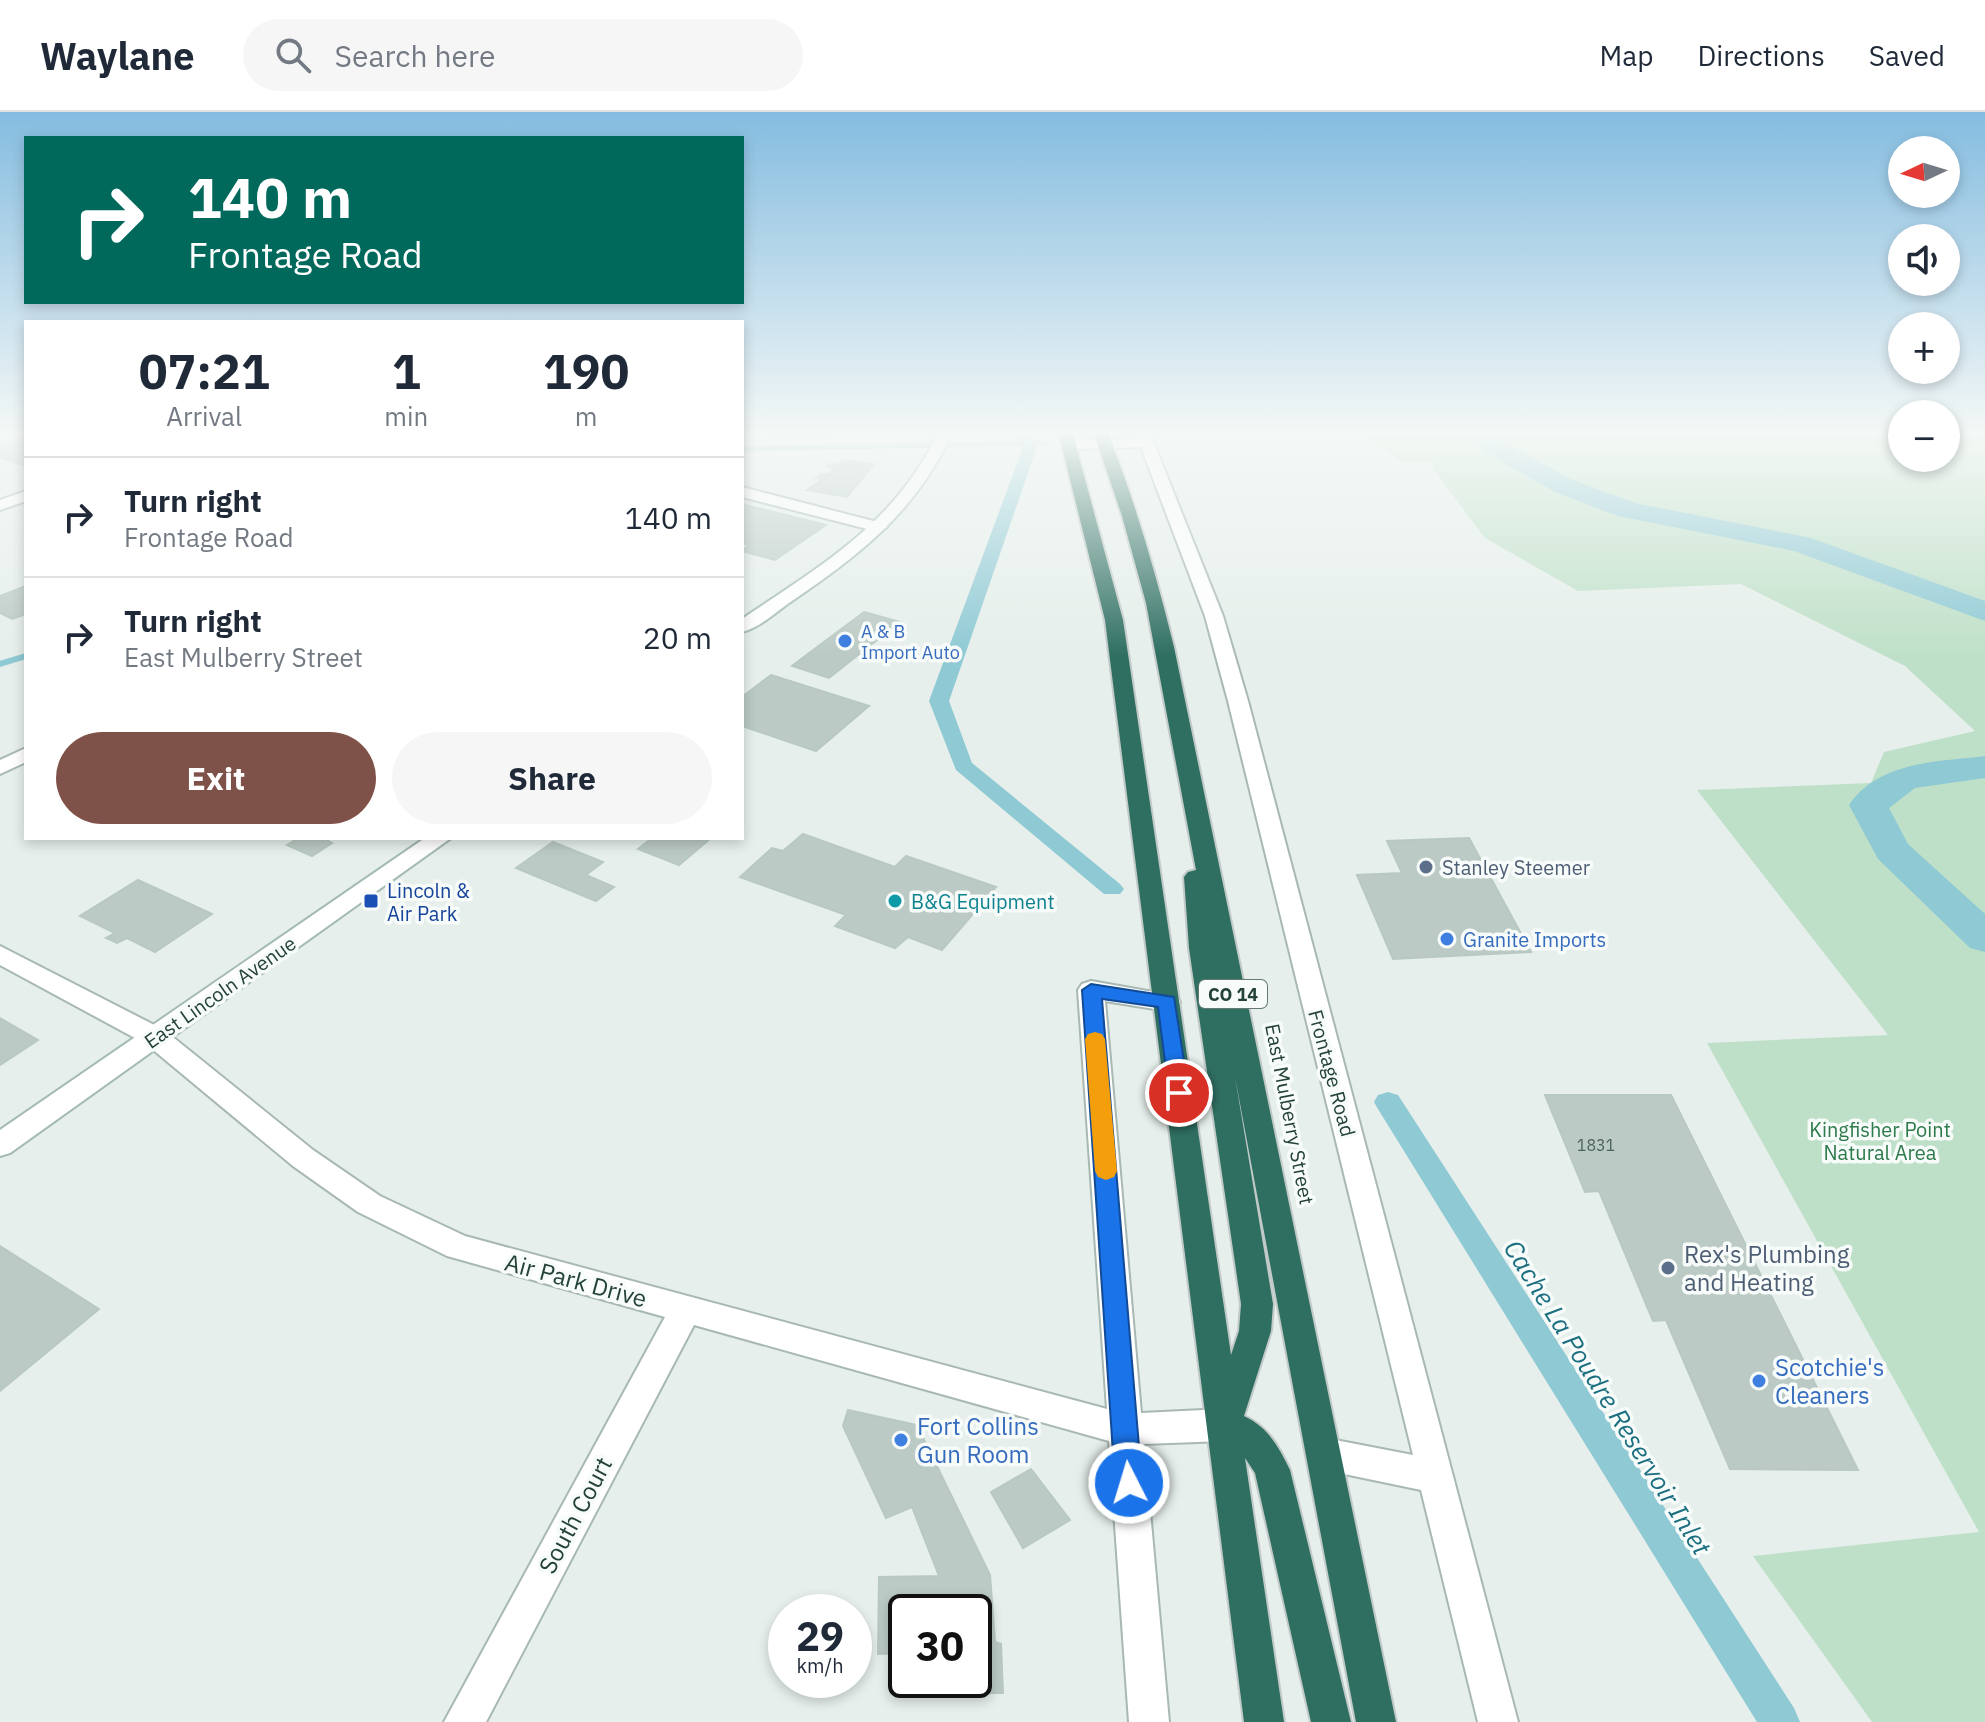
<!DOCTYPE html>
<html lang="en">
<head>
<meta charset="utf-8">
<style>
	:root { --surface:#fff; --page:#f6f6f7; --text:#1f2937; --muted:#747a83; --line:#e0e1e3; --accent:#7f5249 }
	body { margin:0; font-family:"IBM Plex Sans",sans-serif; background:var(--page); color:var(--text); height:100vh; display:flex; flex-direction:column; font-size:30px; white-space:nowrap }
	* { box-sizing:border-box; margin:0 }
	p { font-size:26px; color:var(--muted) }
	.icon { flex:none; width:44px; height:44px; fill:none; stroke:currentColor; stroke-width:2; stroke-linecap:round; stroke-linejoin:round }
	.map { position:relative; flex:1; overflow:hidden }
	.details { position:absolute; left:24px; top:208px; width:720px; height:520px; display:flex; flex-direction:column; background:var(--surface); border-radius:0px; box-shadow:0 4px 12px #0003 }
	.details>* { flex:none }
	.top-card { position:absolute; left:24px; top:24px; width:720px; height:168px; border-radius:0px; box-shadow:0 4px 12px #0003; background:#00695c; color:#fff; overflow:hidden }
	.needle { width:52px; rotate:266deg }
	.buttons { position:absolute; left:1888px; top:24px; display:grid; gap:16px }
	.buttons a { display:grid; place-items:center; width:72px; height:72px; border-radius:50%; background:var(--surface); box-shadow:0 4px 12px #0003; font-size:40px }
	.speed { position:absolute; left:768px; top:1482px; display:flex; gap:16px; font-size:40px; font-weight:700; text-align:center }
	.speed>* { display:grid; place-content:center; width:104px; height:104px; border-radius:50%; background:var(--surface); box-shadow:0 4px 12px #0003; line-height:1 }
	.speed small { font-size:20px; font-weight:400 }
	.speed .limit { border:4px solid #111; border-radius:12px; background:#fff; color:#111 }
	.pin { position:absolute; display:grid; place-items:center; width:68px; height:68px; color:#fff; margin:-34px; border:4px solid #fff; border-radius:50%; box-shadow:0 2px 8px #0007 }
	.me { position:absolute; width:88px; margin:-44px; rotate:355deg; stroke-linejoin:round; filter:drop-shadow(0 0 6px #0008) }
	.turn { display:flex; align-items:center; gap:28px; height:168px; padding:0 32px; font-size:36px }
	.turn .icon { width:104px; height:104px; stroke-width:2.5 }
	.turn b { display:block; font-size:56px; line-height:68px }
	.eta { display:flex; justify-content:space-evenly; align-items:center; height:136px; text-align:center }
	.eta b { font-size:48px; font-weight:700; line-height:56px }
	.button { display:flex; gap:16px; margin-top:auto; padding:16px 32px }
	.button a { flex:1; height:92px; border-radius:48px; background:var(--accent); color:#fff; font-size:32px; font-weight:700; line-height:92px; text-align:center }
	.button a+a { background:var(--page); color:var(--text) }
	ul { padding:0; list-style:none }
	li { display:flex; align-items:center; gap:24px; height:120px; padding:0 32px; border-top:2px solid var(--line) }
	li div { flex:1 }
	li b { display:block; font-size:30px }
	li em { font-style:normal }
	header { display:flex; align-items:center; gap:48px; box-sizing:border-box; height:112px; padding:0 40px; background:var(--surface); border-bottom:2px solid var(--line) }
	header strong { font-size:38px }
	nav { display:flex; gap:44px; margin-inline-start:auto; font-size:28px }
	.search { width:560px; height:72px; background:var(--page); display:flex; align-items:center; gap:20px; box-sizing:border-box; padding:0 28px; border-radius:44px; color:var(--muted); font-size:30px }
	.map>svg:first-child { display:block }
</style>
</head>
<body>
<header>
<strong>Waylane</strong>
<div class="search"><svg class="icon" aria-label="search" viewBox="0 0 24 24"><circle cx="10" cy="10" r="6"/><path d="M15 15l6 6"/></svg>Search here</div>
<nav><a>Map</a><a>Directions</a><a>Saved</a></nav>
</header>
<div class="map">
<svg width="1985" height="1610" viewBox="0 0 1985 1610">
	<rect width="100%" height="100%" fill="#e6efeb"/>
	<path fill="#bfe0c8" d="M1496 319H1902V346H1946V319H1985V1610H1872L1753 1444 1979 1420 1707 931 1888 923 1697 678 1871 671 1884 640 1975 619 1905 554 1741 472 1578 479 1485 426 1434 358 1433 349 1403 350 1364 325 1498 322Z"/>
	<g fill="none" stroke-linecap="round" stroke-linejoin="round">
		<path stroke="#8ec9d4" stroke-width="5" d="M742 337 1045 331"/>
		<path stroke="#8ec9d4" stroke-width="6" d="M0 552 26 544"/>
		<path fill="#8ec9d4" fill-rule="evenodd" d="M1016 319H1030L1036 338 949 589 972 651 1120 772 1124 777 1120 782H1104L956 658 929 589 1022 338Z
			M1388 980 1398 983 1794 1596 1800 1610H1757L1378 997 1374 990 1378 983Z"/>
		<path fill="#8ec9d4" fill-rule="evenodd" d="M1469 319H1494L1506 332 1573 368 1635 391 1811 426 1985 489V509L1794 439 1618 404 1555 380 1488 342Z
			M1985 644V666L1915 676 1889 696 1908 732 1985 802V840L1970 836 1878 747 1849 693C1879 649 1937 650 1985 644Z"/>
	</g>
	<path fill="#bbcac4" stroke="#b8c9c2" stroke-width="2" d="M766 319H830L829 323H765Z
		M26 324V354L0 346V332Z
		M842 348 874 352 847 385 807 378 823 367 816 366 821 362H829L834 356 827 355 830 352 838 353Z
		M742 392 826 413 775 448 742 439 749 433 742 431Z
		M26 474V502L12 507 0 501V484Z
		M864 500 900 510 829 566 792 554Z
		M771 563 869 594 816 639 742 614V585Z
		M803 722 895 755 906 744 996 775 942 838 908 825 895 836 835 814 846 803 740 765 772 736 783 739Z
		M298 726H327L325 727 332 731 312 744 287 733Z
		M652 726H711L679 753 638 737Z
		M1469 726 1531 840 1393 847 1357 763 1402 761 1387 729Z
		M553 730 603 750 586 763 614 775 596 789 516 756Z
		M138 768 212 802 155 840 127 826 117 831 106 826 115 821 80 804Z
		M0 906 38 928 0 953Z
		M1545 983H1671L1858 1358 1730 1357 1666 1208 1653 1209 1599 1079 1585 1080Z
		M0 1134 99 1197 0 1279Z
		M848 1298 917 1313 990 1463 995 1530 1001 1532 1003 1581H938V1568H974V1500H906V1541L878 1542 879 1465 939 1464 912 1395 886 1406 843 1314Z
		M1031 1357 1070 1408 1023 1436 991 1380Z"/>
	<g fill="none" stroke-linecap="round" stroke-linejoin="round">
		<g stroke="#a8b8b2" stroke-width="4">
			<path id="street" d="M1135 319H1149L1223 504 1248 589 1518 1610H1478L1421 1378 1325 1358 1313 1353 1308 1342 1313 1331 1325 1326 1413 1343 1228 589 1205 504 1141 335 1071 337 1064 333 1071 329 1138 327Z
				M742 375 885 412 887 415 879 420 742 385Z
				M26 379V389L0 398V388Z
				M26 636V650L0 662V648Z
				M0 834 164 918 313 1038 380 1084 465 1124 1107 1297 1078 878 1082 872 1091 869 1176 884 1180 890 1176 896 1167 899 1105 889 1141 1301 1224 1297 1236 1302 1241 1313 1236 1324 1224 1329 1144 1332 1169 1610H1129L1109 1329 694 1213 486 1610H444L665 1205 447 1144 358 1100 293 1054 146 932 0 853Z"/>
		</g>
		<g stroke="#a4bbb3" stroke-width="4">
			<path id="secondary" d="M939 319H953C917 399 860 443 789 491 775 501 759 516 742 520V507C823 452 896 411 939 319Z
				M425 726H451L10 1041 0 1044V1018Z"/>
		</g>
		<g stroke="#c2cac8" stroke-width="4">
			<path id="highway" d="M1058 319H1072L1123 508 1231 1243 1239 1219 1241 1192 1189 836 1184 765 1188 760 1196 758 1146 491 1122 404 1093 319H1107C1135 389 1156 462 1174 535L1396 1610H1356L1235 965 1273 1192 1271 1219 1244 1304C1268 1315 1279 1335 1290 1358L1351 1610H1311L1255 1361 1245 1346 1284 1610H1244L1105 508Z"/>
		</g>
		<use href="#street" fill="#fff" fill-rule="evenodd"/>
		<use href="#secondary" fill="#fff" fill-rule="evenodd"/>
		<use href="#highway" fill="#2f6f62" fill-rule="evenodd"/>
	</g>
	<linearGradient id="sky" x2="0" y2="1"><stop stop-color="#84bce0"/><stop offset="0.59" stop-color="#f4f8f6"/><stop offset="1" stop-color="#f4f8f6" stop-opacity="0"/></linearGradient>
	<rect width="1985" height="544" fill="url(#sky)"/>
	<path fill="#1a73e8" stroke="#114b97" stroke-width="2" d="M1091 872 1174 885 1189 981 1186 986H1172L1169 981 1158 895 1102 887 1142 1371 1138 1380 1129 1384 1119 1380 1115 1371 1082 878Z"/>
	<path fill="#f59e0b" d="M1095 920 1102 922 1105 927 1117 1059 1114 1065 1106 1068 1098 1065 1095 1059 1085 927 1088 922Z"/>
	<g fill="#3f7fe0" stroke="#f7fbf9" stroke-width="3">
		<circle cx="845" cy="529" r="8"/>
		<circle cx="1447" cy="827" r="8"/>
		<circle cx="1759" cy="1269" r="8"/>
		<circle cx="901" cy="1328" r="8"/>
	</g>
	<g fill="#5c6f8a" stroke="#f7fbf9" stroke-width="3">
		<circle cx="1426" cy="755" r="8"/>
		<circle cx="1668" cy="1156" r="8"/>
	</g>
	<rect fill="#1a4fb4" stroke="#f7fbf9" stroke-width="3" x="363" y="781" width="16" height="16" rx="4"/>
	<circle fill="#0f9aa8" stroke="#f7fbf9" stroke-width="3" cx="895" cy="789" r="8"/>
	<g text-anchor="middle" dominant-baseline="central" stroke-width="7" stroke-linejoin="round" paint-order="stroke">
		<g font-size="16" fill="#4a645c">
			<text x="1596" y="1033">1831</text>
		</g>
		<g font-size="18" fill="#366cbe" stroke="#f7fbf9" text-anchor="start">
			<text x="861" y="519">A &amp; B<tspan x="861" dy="21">Import Auto</tspan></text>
		</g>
		<rect fill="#f7fbf9" stroke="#637a73" stroke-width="2" x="1199" y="868" width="68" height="28" rx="6"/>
		<g font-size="18" font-weight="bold" fill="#24423a">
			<text x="1233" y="882">CO 14</text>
		</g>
		<g font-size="20" fill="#4e5e75" stroke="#f7fbf9" text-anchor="start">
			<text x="1442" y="755">Stanley Steemer</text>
		</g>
		<g font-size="20" fill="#164399" stroke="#f7fbf9" text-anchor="start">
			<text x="387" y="778">Lincoln &amp;<tspan x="387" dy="23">Air Park</tspan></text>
		</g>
		<g font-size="20" fill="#0d838f" stroke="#f7fbf9" text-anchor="start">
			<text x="911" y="789">B&amp;G Equipment</text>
		</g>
		<g font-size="20" fill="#366cbe" stroke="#f7fbf9" text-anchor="start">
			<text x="1463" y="827">Granite Imports</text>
		</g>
		<g font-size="20" fill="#24423a" stroke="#f7fbf9">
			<text transform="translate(220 880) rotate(-35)">East Lincoln Avenue</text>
			<text transform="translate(1332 961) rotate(75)">Frontage Road</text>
			<text transform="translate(1290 1002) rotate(79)">East Mulberry Street</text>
		</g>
		<g font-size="20" fill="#2d7a4b" stroke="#f7fbf9">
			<text x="1880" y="1017">Kingfisher Point<tspan x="1880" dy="23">Natural Area</tspan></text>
		</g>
		<g font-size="24" fill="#4e5e75" stroke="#f7fbf9" text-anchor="start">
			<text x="1684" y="1142">Rex's Plumbing<tspan x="1684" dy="28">and Heating</tspan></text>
		</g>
		<g font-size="24" fill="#24423a" stroke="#f7fbf9">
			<text transform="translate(576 1168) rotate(15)">Air Park Drive</text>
			<text transform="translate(575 1403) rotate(-62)">South Court</text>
		</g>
		<g font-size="24" fill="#366cbe" stroke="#f7fbf9" text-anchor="start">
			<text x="1775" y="1255">Scotchie's<tspan x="1775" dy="28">Cleaners</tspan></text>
			<text x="917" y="1314">Fort Collins<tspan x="917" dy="28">Gun Room</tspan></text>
		</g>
		<g font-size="26" font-style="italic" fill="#1c6f80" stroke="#f7fbf9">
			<text transform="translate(1608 1285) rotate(58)">Cache La Poudre Reservoir Inlet</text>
		</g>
	</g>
</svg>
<div class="buttons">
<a><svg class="needle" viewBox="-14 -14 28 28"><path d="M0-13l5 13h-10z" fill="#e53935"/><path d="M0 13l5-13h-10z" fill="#747a83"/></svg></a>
<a><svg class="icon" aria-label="sound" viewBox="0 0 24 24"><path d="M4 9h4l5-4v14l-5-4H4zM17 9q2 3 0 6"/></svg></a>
<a>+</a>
<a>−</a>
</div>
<div class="speed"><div>29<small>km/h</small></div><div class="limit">30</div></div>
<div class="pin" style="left:1179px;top:981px;background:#d93025"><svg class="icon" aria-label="arrive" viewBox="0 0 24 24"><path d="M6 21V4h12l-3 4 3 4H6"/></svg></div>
<svg class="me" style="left:1129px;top:1371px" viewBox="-20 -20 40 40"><circle r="17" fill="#1a73e8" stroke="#fff" stroke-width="3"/><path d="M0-11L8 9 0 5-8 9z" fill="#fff"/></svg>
<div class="top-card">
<div class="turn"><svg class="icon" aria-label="right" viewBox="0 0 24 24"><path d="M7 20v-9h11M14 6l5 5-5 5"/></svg><div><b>140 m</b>Frontage Road</div></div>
</div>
<section class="details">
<div class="eta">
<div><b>07:21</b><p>Arrival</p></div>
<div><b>1</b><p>min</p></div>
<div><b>190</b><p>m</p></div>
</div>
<ul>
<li><svg class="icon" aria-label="right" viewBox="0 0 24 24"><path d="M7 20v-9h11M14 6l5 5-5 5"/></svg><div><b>Turn right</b><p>Frontage Road</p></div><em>140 m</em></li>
<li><svg class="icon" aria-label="right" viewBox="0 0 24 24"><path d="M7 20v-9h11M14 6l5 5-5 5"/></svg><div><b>Turn right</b><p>East Mulberry Street</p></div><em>20 m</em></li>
</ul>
<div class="button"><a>Exit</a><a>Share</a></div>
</section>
</div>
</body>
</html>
